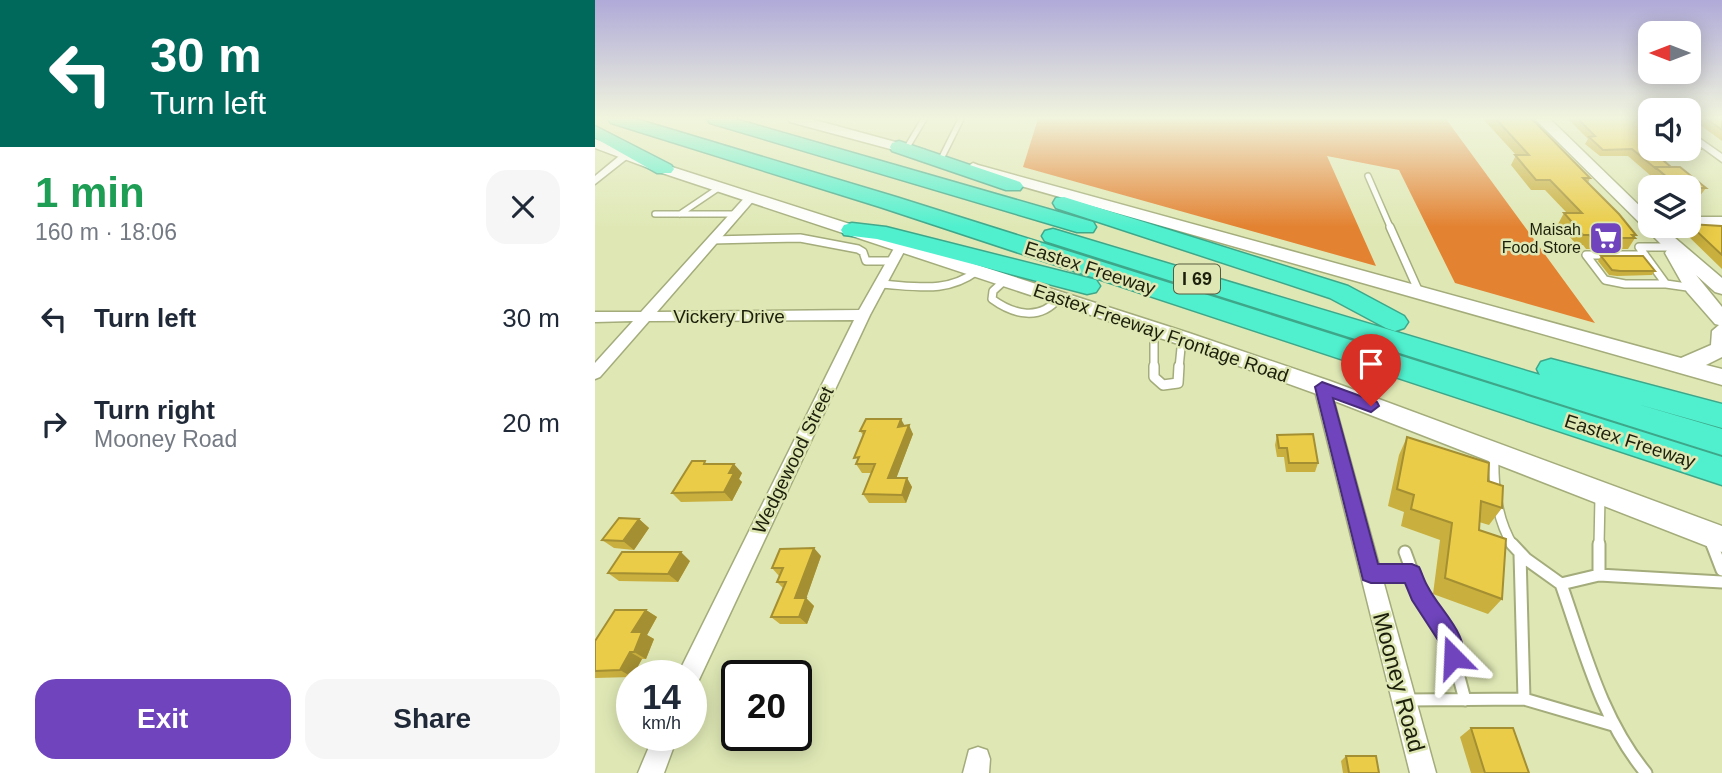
<!DOCTYPE html>
<html lang="en">
<head>
<meta charset="utf-8">
<style>
	:root { --surface:#fff; --page:#f6f6f7; --text:#1f2937; --muted:#747a83; --accent:#6f44bc }
	body { margin:0; font-family:Arial,sans-serif; background:var(--page); color:var(--text); height:100vh; display:flex; flex-direction:column; font-size:26px; white-space:nowrap }
	* { box-sizing:border-box; margin:0 }
	p { font-size:23px; color:var(--muted) }
	.icon { flex:none; width:38px; height:38px; fill:none; stroke:currentColor; stroke-width:2; stroke-linecap:round; stroke-linejoin:round }
	.map { position:relative; flex:1; overflow:hidden }
	.sheet { display:flex; flex-direction:column; background:var(--surface); width:595px }
	.sheet>* { flex:none }
	.top-card { background:#00695c; color:#fff; overflow:hidden }
	.needle { width:46px; rotate:270deg }
	.buttons { position:absolute; left:1043px; top:21px; display:grid; gap:14px }
	.buttons a { display:grid; place-items:center; width:63px; height:63px; border-radius:14px; background:var(--surface); box-shadow:0 4px 18px #0003; font-size:35px }
	.speed { position:absolute; left:21px; top:660px; display:flex; gap:14px; font-size:35px; font-weight:700; text-align:center }
	.speed>* { display:grid; place-content:center; width:91px; height:91px; border-radius:50%; background:var(--surface); box-shadow:0 4px 18px #0003; line-height:1 }
	.speed small { font-size:18px; font-weight:400 }
	.speed .limit { border:4px solid #111; border-radius:10px; background:#fff; color:#111 }
	.pin { position:absolute; display:grid; place-items:center; width:60px; height:60px; color:#fff; margin:-72px -30px; border-radius:50% 50% 50% 0; rotate:-45deg; box-shadow:0 0 7px #0007 }
	.pin .icon { rotate:45deg }
	.me { position:absolute; width:77px; margin:-38px; rotate:339deg; stroke-linejoin:round; filter:drop-shadow(0 0 5px #0008) }
	.turn { display:flex; align-items:center; gap:24px; height:147px; padding:0 35px; font-size:32px }
	.turn .icon { width:91px; height:91px; stroke-width:2.5 }
	.turn b { display:block; font-size:49px; line-height:60px }
	.round { display:grid; place-items:center; flex:none; width:74px; height:74px; border-radius:21px; background:var(--page) }
	.headline { display:flex; align-items:center; justify-content:space-between; height:119px; padding:0 35px }
	h1 { font-size:42px; font-weight:700; line-height:52px; color:#1e9e55 }
	.action { display:flex; gap:14px; margin-top:auto; padding:14px 35px }
	.action a { flex:1; height:80px; border-radius:21px; background:var(--accent); color:#fff; font-size:28px; font-weight:700; line-height:80px; text-align:center }
	.action a+a { background:var(--page); color:var(--text) }
	ul { padding:0; list-style:none }
	li { display:flex; align-items:center; gap:21px; height:105px; padding:0 35px }
	li div { flex:1 }
	li b { display:block; font-size:26px }
	li em { font-style:normal }
	main { display:flex; flex:1; min-height:0 }
	.map>svg:first-child { display:block }
</style>
</head>
<body>
<main>
<section class="sheet">
<div class="top-card">
<div class="turn"><svg class="icon" aria-label="left" viewBox="0 0 24 24"><path d="M17 20v-9H6M10 6l-5 5 5 5"/></svg><div><b>30 m</b>Turn left</div></div>
</div>
<div class="headline"><div><h1>1 min</h1><p>160 m · 18:06</p></div><a class="round"><svg class="icon" aria-label="close" viewBox="0 0 24 24"><path d="M6 6l12 12M18 6L6 18"/></svg></a></div>
<ul>
<li><svg class="icon" aria-label="left" viewBox="0 0 24 24"><path d="M17 20v-9H6M10 6l-5 5 5 5"/></svg><div><b>Turn left</b></div><em>30 m</em></li>
<li><svg class="icon" aria-label="right" viewBox="0 0 24 24"><path d="M7 20v-9h11M14 6l5 5-5 5"/></svg><div><b>Turn right</b><p>Mooney Road</p></div><em>20 m</em></li>
</ul>
<div class="action"><a>Exit</a><a>Share</a></div>
</section>
<div class="map">
<svg width="1127" height="773" viewBox="0 0 1127 773">
	<rect width="100%" height="100%" fill="#dfe8b5"/>
	<path fill="#e38231" d="M443 119H851L1000 323 860 283 804 170 732 156 781 266 428 167Z"/>
	<g fill="none" stroke-linecap="round" stroke-linejoin="round">
		<g stroke="#a3ac7a" stroke-width="8">
			<path id="service-far3" d="M311 149 329 119
				M346 159 366 119
				M773 176 796 229
				M60 214H140
				M85 214 125 187"/>
		</g>
		<g stroke="#a3ac7a" stroke-width="10">
			<path id="service-far2" d="M795 227 824 292
				M117 240 205 238 263 249 268 252 271 261H298
				M1077 247H1044L1071 284 1099 288
				M1050 255H991L1010 280 1030 284H1071
				M410 280 398 291 397 299C419 315 445 321 464 298
				M285 284C321 286 351 294 382 271
				M559 329V368
				M584 368 587 338"/>
		</g>
		<g stroke="#a3ac7a" stroke-width="12">
			<path id="service-far1" d="M559 366V377L568 385 583 383 584 366
				M899 452C898 485 901 518 918 546
				M1115 540 1117 546
				M1004 546 1005 496"/>
		</g>
		<g stroke="#a3ac7a" stroke-width="15">
			<path id="service" d="M917 544 931 559 966 584 1004 575V544
				M1117 544 1127 570
				M810 552 825 593 853 636 870 700
				M778 574 817 573
				M1004 575 1127 582
				M966 584C989 649 1006 719 1051 773
				M929 699 1018 725
				M812 700 929 699 925 554"/>
		</g>
		<g stroke="#a3ac7a" stroke-width="3">
			<path id="minor" d="M1094 131 1127 154V162L1094 138Z
				M29 152 38 154 0 184V176Z
				M156 194 162 197 160 199 62 312 264 310 302 243H310L312 246 275 315 102 684 96 686V676H83L86 668 259 320 54 321 5 377 0 379V363L38 321 0 322V312H46L152 195Z
				M1094 217H1127V225H1094Z
				M727 381 735 387 841 773H815L719 387Z
				M59 735H83L69 773H43Z
				M383 747 392 750 395 759 394 773H368L374 750Z"/>
		</g>
		<g stroke="#a3ac7a" stroke-width="3">
			<path id="secondary" d="M193 119H216L330 150 332 153 325 157 195 122Z
				M940 119H955L1055 216V226H1066L1127 278V294L1120 292 1101 275 1127 307V357L1111 365 1127 369V385L373 171 370 168 378 163 383 165 1086 358 1116 345 1117 331 1124 325 1120 324 1092 292 1070 253 1072 250Z
				M0 139 74 166 594 333 735 381 1127 526V552L719 393 580 343 64 172 0 148Z"/>
		</g>
		<g stroke="#3ea78a" stroke-width="3">
			<path id="motorway" d="M13 119H41L301 197 1127 457V485L285 207 16 123Z
				M112 119H140L498 222 501 227 498 232H482L115 123Z
				M0 126 76 165 79 169 76 173H62L0 138Z
				M304 141 425 182 428 186 425 190H411L297 151 295 147 297 143Z
				M469 197 753 286 809 316 813 322 809 328 800 331 791 328 735 298 461 208 458 203 461 198Z
				M257 223 291 227 501 280 505 286 501 292 492 294 282 239 249 235 246 230 249 225Z
				M458 229 945 375 942 369 946 362 956 359 1127 404V428L1042 404 1127 429V455L450 241 447 236 450 231Z"/>
		</g>
		<use href="#service-far3" stroke="#fff" stroke-width="5"/>
		<use href="#service-far2" stroke="#fff" stroke-width="7"/>
		<use href="#service-far1" stroke="#fff" stroke-width="9"/>
		<use href="#service" stroke="#fff" stroke-width="11"/>
		<use href="#minor" fill="#fff" fill-rule="evenodd"/>
		<use href="#secondary" fill="#fff" fill-rule="evenodd"/>
		<use href="#motorway" fill="#50f0ce" fill-rule="evenodd"/>
	</g>
	<path fill="#c9af3e" d="M888 119H937L995 178 993 183 1041 235 1039 237 1040 238 1033 249H991L988 245H982L963 224 969 213H972L950 190H936L916 165 921 155Z
		M973 119H1055V149H1105L1100 156H1063L1076 167 1111 188 1101 201H1094V187H1060L1052 180 1055 175 1033 156H1005L990 144 993 139Z
		M1097 119H1127V141Z
		M1094 224 1127 226V269L1089 232Z
		M1006 256 1060 271 1057 275 1022 276 1014 275 1003 261Z
		M310 426 318 434 301 478H312L317 487 311 503H274L268 494 277 473H267L261 464 268 435 265 431Z
		M682 435 723 463 720 472H691L689 457H682L680 445Z
		M812 437 893 481 907 508 894 525 884 522V530L907 599 893 614 838 594 845 540 806 526 809 512 793 506 804 455Z
		M113 464 147 473 144 479 147 482 137 501 86 502 77 493Z
		M44 519 54 528 39 550 19 548 7 540Z
		M226 556 211 598 219 606 212 624H185L176 617 188 588 182 582 184 576 177 568Z
		M95 561 83 582 24 581 13 573Z
		M51 610 62 617 52 635 59 639 51 659H47L37 677 0 678V641Z
		M876 728 934 773H876L865 737Z
		M751 756 784 773H748L746 761Z"/>
	<path fill="#a48f32" d="M306 419 311 428 303 427Z
		M314 425 318 434 298 487 293 478Z
		M139 464 147 473 144 479 147 482 137 501 129 492 134 473Z
		M312 478 317 487 311 503 307 495Z
		M44 519 54 528 39 550 28 541Z
		M219 548 226 556 210 602 211 598 219 606 212 624 204 617 200 598Z
		M86 552 95 561 83 582 73 574Z
		M51 610 62 617 52 635 59 639 51 659 39 652 37 632Z
		M35 652 47 659 37 677 25 670Z
		M197 663 201 666 197 676H192Z"/>
	<path fill="#eacc48" stroke="#a48f32" stroke-width="2" d="M901 119H937L995 178H988L1024 214 1041 235H1037L1040 238H997L994 235H988L969 213H987L955 180H941L920 155H934Z
		M983 119H1055V149H1094V140L1105 149H1055L1076 167H1060V168L1037 149 1008 150 994 137 1000 136Z
		M1112 119H1127V130Z
		M1060 167H1085L1111 188H1094L1090 187 1085 183H1079Z
		M1094 224 1127 226V255Z
		M1006 256H1048L1060 271H1025L1017 270Z
		M271 419H306L303 427 314 425 293 478H312L307 495 268 494 280 464H261L264 457 259 458 270 431H265Z
		M718 434 723 463H694L692 448H684L682 435Z
		M812 437 894 463 893 481 908 486 907 508 886 501 884 530 911 539 907 599 850 578 857 523 816 509 819 495 802 489Z
		M97 461H110L109 464H139L134 473H139L129 492 77 493Z
		M24 518 44 519 28 541 7 540Z
		M219 548 200 598H211L204 617H176L191 582H182L188 568H177L185 549Z
		M27 552H86L73 574 13 573Z
		M20 610H51L37 632H47L39 652H35L25 670 0 671V641Z
		M197 663 192 676H164L169 664Z
		M876 728H918L934 773H890Z
		M751 756H781L784 773H754Z"/>
	<linearGradient id="sky" x2="0" y2="1"><stop stop-color="#afaad8"/><stop offset="0.52" stop-color="#f1f5de"/><stop offset="1" stop-color="#f1f5de" stop-opacity="0"/></linearGradient>
	<rect width="1127" height="227" fill="url(#sky)"/>
	<path fill="#6f44bc" stroke="#482c7a" stroke-width="2" d="M727 382 782 402 784 406 776 412 738 398 783 564H817L824 567C827 573 829 581 833 587 844 610 878 637 866 665L858 669 850 665 843 640 817 600 810 583H776L768 580 720 387Z"/>
	<defs>
		<g id="supermarket-square" transform="scale(1.75)"><rect x="-9" y="-9" width="18" height="18" rx="4" fill="#6f44bc" stroke="#dfe8b5"/><path d="M-6-5.5h2.5l.6 2H6L4.5 2H-2.5L-4.4-4H-6ZM-1.5 3.2a1.3 1.3 0 1 0 .1 0ZM3 3.2a1.3 1.3 0 1 0 .1 0Z" fill="#fff"/></g>
	</defs>
	<g fill-rule="evenodd">
		<use href="#supermarket-square" x="1011" y="238"/>
	</g>
	<g text-anchor="middle" dominant-baseline="central" stroke-width="5" stroke-linejoin="round" paint-order="stroke">
		<g font-size="16" fill="#1c1f0b" stroke="#dfe8b5" text-anchor="end">
			<text x="986" y="229">Maisah<tspan x="986" dy="18">Food Store</tspan></text>
		</g>
		<rect fill="#dfe8b5" stroke="#565b3e" stroke-width="2" x="579" y="264.5" width="46" height="29" rx="5"/>
		<g font-size="18" font-weight="bold" fill="#1c1f0b">
			<text x="602" y="279">I 69</text>
		</g>
		<g font-size="19" fill="#1c1f0b" stroke="#dfe8b5">
			<text transform="translate(495 268) rotate(18)">Eastex Freeway</text>
			<text x="134" y="316">Vickery Drive</text>
			<text transform="translate(566 333) rotate(19)">Eastex Freeway Frontage Road</text>
			<text transform="translate(1035 441) rotate(18)">Eastex Freeway</text>
			<text transform="translate(198 460) rotate(-64)">Wedgewood Street</text>
		</g>
		<g font-size="23" fill="#1c1f0b" stroke="#dfe8b5">
			<text transform="translate(804 682) rotate(75)">Mooney Road</text>
		</g>
	</g>
</svg>
<div class="buttons">
<a><svg class="needle" viewBox="-14 -14 28 28"><path d="M0-13l5 13h-10z" fill="#e53935"/><path d="M0 13l5-13h-10z" fill="#747a83"/></svg></a>
<a><svg class="icon" aria-label="sound" viewBox="0 0 24 24"><path d="M4 9h4l5-4v14l-5-4H4zM17 9q2 3 0 6"/></svg></a>
<a><svg class="icon" aria-label="layers" viewBox="0 0 24 24"><path d="M12 4l9 5-9 5-9-5zM3 14l9 5 9-5"/></svg></a>
</div>
<div class="speed"><div>14<small>km/h</small></div><div class="limit">20</div></div>
<div class="pin" style="left:776px;top:406px;background:#d93025"><svg class="icon" aria-label="arrive" viewBox="0 0 24 24"><path d="M6 21V4h12l-3 4 3 4H6"/></svg></div>
<svg class="me" style="left:858px;top:657px" viewBox="-20 -20 40 40"><path d="M0-17L14 15 0 8-14 15z" fill="#6f44bc" stroke="#fff" stroke-width="4"/></svg>
</div>
</main>
</body>
</html>
